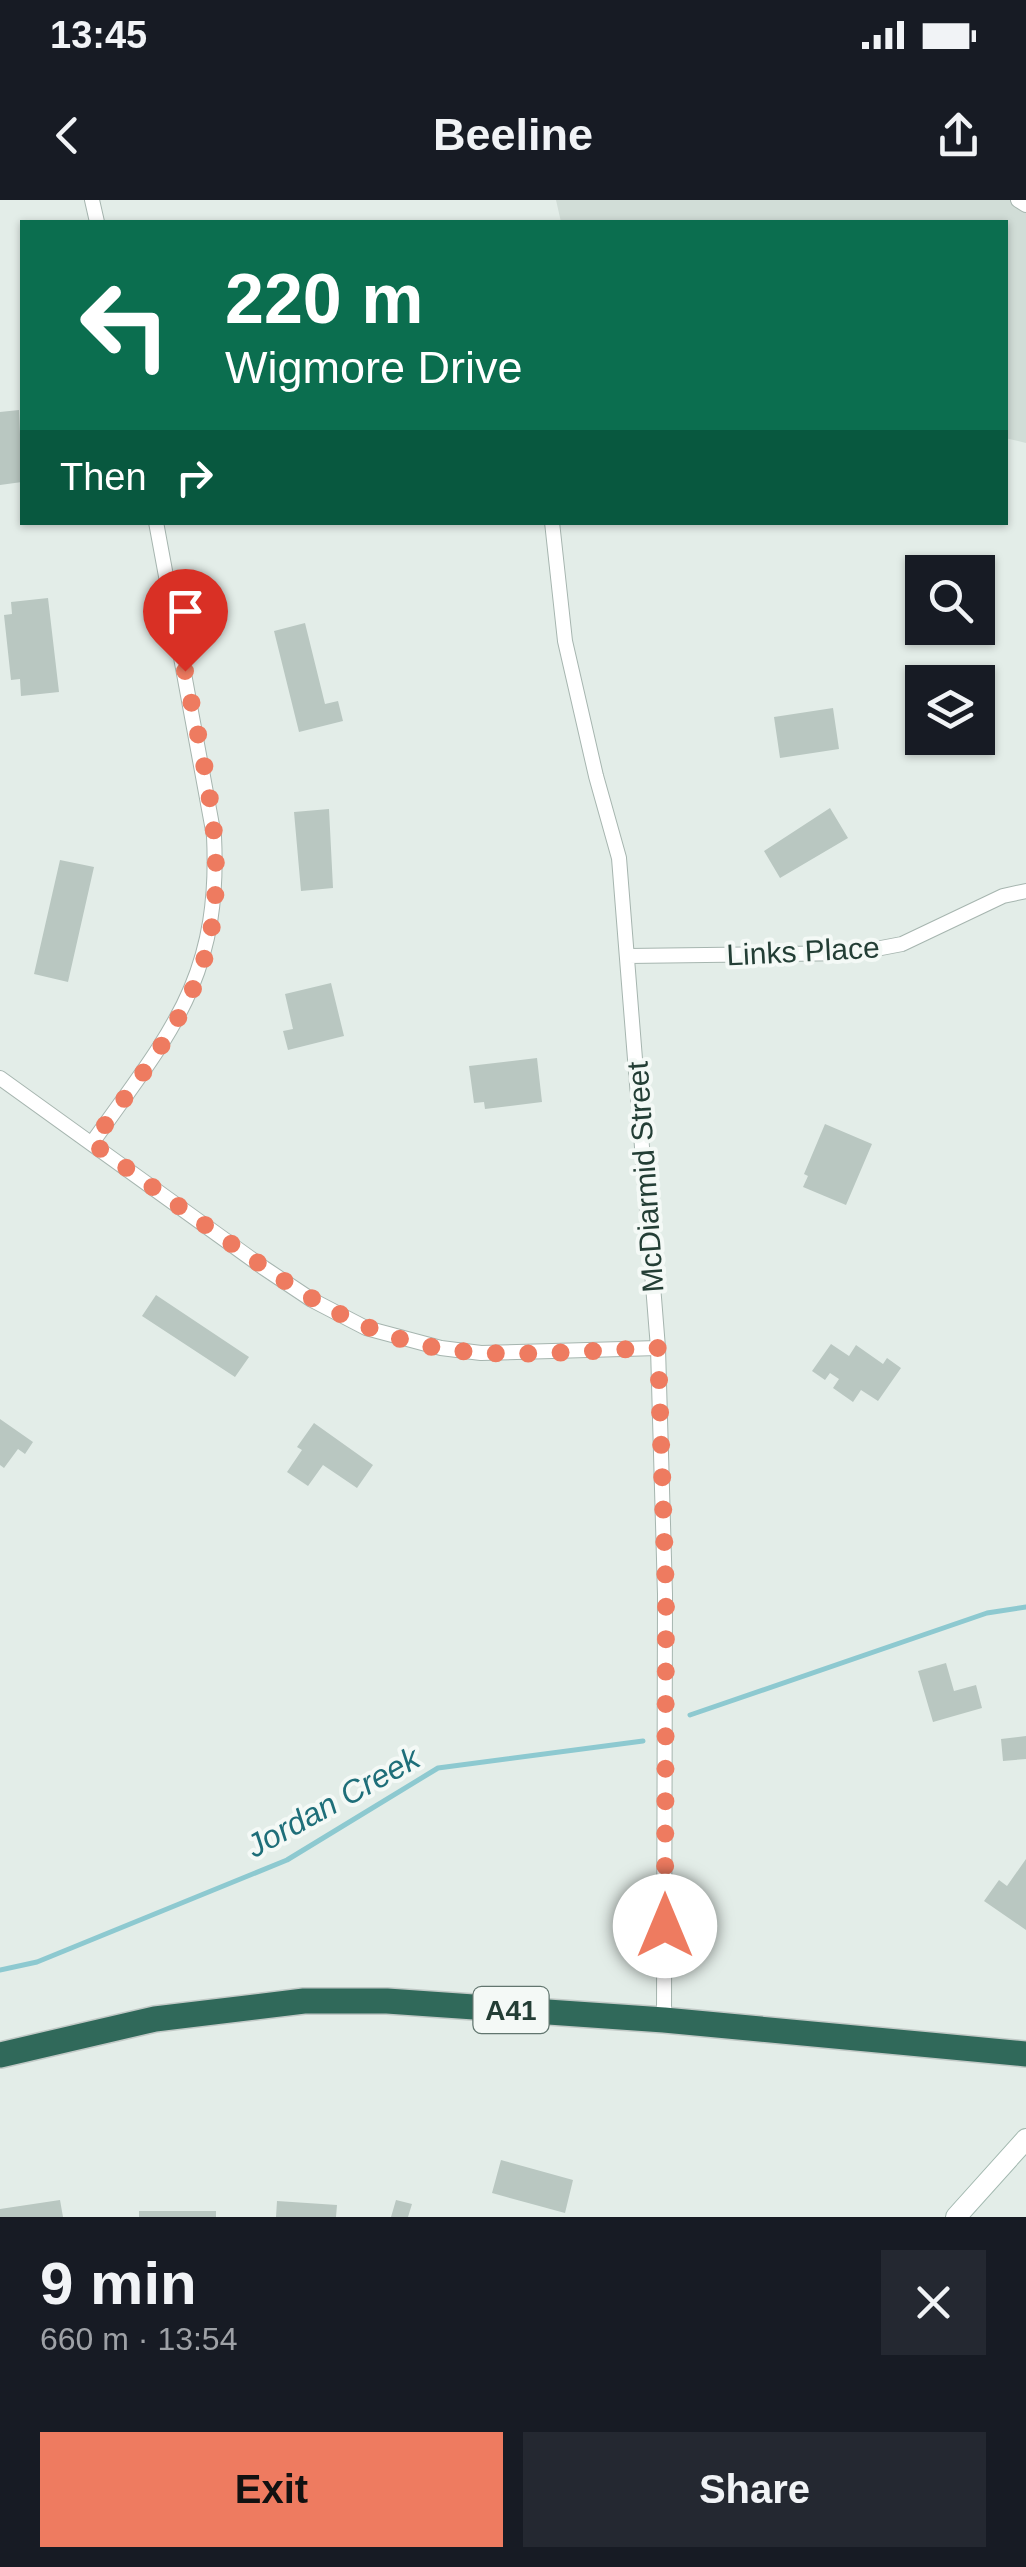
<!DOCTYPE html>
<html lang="en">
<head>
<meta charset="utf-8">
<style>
	:root { --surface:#171b24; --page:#242831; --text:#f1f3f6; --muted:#9ea1a6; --accent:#ee7b60 }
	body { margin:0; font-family:Helvetica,sans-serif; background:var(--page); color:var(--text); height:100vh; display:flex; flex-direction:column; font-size:38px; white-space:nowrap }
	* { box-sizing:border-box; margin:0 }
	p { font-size:32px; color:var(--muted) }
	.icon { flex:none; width:55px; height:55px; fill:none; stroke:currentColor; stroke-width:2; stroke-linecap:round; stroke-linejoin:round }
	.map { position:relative; height:2017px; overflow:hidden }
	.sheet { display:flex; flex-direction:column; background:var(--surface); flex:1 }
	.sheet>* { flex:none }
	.top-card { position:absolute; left:20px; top:20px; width:988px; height:305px; border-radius:0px; box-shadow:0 2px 8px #0004; background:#0b6e4f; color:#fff; overflow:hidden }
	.controls { position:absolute; left:905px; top:355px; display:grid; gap:20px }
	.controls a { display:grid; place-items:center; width:90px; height:90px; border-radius:0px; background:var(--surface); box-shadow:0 2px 8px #0004; font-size:50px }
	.pin { position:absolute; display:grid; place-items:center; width:85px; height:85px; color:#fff; margin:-102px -42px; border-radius:50% 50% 50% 0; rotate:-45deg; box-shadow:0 0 10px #0007 }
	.pin .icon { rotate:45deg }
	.me { position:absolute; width:110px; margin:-55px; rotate:0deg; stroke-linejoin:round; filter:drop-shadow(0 0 8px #0008) }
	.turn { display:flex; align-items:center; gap:35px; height:210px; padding:0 40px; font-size:45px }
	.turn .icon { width:130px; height:130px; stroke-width:2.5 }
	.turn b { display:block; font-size:70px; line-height:85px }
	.then { display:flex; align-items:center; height:95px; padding:0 40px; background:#0003; gap:20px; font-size:38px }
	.round { display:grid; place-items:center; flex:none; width:105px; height:105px; border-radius:0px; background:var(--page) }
	.head { display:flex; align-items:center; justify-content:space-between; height:170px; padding:0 40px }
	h1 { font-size:60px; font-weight:800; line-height:75px }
	.action { display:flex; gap:20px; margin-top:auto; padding:20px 40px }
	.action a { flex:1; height:115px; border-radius:0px; background:var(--accent); color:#111; font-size:40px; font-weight:800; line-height:115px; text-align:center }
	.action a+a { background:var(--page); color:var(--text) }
	.status { display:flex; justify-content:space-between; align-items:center; height:70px; padding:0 50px; background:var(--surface); direction:ltr }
	.status svg { height:28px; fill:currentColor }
	header { display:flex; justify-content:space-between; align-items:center; height:130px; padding:0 40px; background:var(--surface); font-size:45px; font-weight:800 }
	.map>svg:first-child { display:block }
</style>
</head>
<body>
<div class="status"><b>13:45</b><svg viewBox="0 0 49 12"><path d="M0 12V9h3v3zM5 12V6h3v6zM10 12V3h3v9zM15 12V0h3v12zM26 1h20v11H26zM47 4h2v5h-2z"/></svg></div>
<header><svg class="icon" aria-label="back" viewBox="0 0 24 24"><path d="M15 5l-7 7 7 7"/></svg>Beeline<svg class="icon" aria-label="share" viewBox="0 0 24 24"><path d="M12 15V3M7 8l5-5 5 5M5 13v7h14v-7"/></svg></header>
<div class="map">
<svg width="1026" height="2017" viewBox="0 0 1026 2017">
	<rect width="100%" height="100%" fill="#e3ede8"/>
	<path fill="#d1ddd7" d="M556 0H1026V243L1005 238V22H561Z"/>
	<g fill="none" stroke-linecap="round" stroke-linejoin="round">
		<path stroke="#8dc9d0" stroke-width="5" d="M690 1515 987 1413 1026 1407
			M0 1770 37 1762 287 1660 438 1568 643 1541"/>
	</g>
	<path fill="#b9c7c1" d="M19 210 22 282 0 285V212Z
		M48 398 59 492 21 496 20 479 11 480 4 415 12 414 11 402Z
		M305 423 325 504 338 501 343 521 299 532 274 431Z
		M833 508 839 549 780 558 774 517Z
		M830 608 848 638 780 678 764 651Z
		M329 609 333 688 301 691 294 612Z
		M60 660 94 667 68 782 34 774Z
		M331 783 344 836 288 850 283 831 293 829 285 794Z
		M537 858 542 902 485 909 484 902 474 903 469 866Z
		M825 924 872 944 846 1005 803 987 808 976 804 974Z
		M156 1095 249 1157 235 1177 142 1116Z
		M831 1144 849 1156 856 1145 883 1164 887 1158 901 1168 878 1201 861 1190 853 1202 833 1188 839 1179 830 1173 825 1180 812 1171Z
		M0 1219 33 1242 25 1254 18 1249 4 1268 0 1265Z
		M314 1223 373 1265 357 1288 323 1265 308 1286 287 1272 302 1250 297 1247Z
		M946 1463 954 1491 976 1485 982 1508 933 1522 918 1471Z
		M1026 1536V1559L1003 1561 1001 1539Z
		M1026 1659V1730L984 1701 999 1680 1007 1686Z
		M501 1960 573 1980 565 2013 492 1993Z
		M60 2000 63 2017H0V2009Z
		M396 2000 412 2004 408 2017H391Z
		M277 2001 337 2005 336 2017H276Z
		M139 2011H216V2017H139Z"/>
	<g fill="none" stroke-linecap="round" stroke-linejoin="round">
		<g stroke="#a6b5af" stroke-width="16">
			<path id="street" d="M92 0 97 22
				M1018 0 1026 5
				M552 322 565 441 596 576 619 658 658 1148 665 1394 664 1820
				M628 756 855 753 902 744 1003 696 1026 691
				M0 878 264 1068 312 1100 366 1128 441 1148 481 1153 658 1148
				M92 943C170 833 221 779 214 636L156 322"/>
		</g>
		<g stroke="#a2b8af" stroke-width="22">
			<path id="secondary" d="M956 2017 1026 1939"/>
		</g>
		<g stroke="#c1c9c6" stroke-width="28">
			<path id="highway" d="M0 1855 155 1819 304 1801H387L664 1820 1026 1854"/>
		</g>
		<use href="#street" stroke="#fff" stroke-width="14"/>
		<use href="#secondary" stroke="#fff" stroke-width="20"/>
		<use href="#highway" stroke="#30695a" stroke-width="25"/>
	</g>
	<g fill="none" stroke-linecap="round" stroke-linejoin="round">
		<path stroke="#ee7b60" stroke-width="18" stroke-dasharray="0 32.4" d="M185 471C205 573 239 688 193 789 168 844 127 894 92 943 135 974 178 1006 222 1037 290 1086 358 1136 444 1149 514 1159 587 1150 658 1148L666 1394 665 1726"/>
	</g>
	<g text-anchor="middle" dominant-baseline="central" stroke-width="8" stroke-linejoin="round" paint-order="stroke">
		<rect fill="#f4f9f6" stroke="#62766f" stroke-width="2.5" x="473.5" y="1787" width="75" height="46" rx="8"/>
		<g font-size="28" font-weight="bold" fill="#233e35">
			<text x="511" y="1810">A41</text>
		</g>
		<g font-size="30" fill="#233e35" stroke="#f4f9f6">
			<text transform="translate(803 751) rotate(-3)">Links Place</text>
			<text transform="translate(645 977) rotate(-94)">McDiarmid Street</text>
		</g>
		<g font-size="32" font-style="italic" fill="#1e6e79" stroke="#f4f9f6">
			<text transform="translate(333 1602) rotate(-29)">Jordan Creek</text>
		</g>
	</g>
</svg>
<div class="controls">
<a><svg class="icon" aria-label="search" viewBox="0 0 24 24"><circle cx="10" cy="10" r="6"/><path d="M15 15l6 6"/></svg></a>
<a><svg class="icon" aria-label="layers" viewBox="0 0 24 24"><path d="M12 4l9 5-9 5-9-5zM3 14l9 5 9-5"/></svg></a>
</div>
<div class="pin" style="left:185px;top:471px;background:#d93025"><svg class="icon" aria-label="arrive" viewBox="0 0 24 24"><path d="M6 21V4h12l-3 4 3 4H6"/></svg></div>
<svg class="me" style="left:665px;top:1726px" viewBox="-20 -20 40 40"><circle r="19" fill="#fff"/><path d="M0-13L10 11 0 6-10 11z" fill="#ee7b60"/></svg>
<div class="top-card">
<div class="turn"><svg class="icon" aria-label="left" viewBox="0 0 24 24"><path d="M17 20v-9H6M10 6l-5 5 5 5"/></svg><div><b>220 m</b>Wigmore Drive</div></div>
<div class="then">Then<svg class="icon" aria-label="right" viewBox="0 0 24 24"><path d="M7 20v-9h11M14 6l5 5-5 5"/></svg></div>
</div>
</div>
<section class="sheet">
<div class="head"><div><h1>9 min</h1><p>660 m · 13:54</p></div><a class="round"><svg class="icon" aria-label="close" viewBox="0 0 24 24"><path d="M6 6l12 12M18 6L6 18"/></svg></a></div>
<div class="action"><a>Exit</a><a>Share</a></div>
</section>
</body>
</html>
